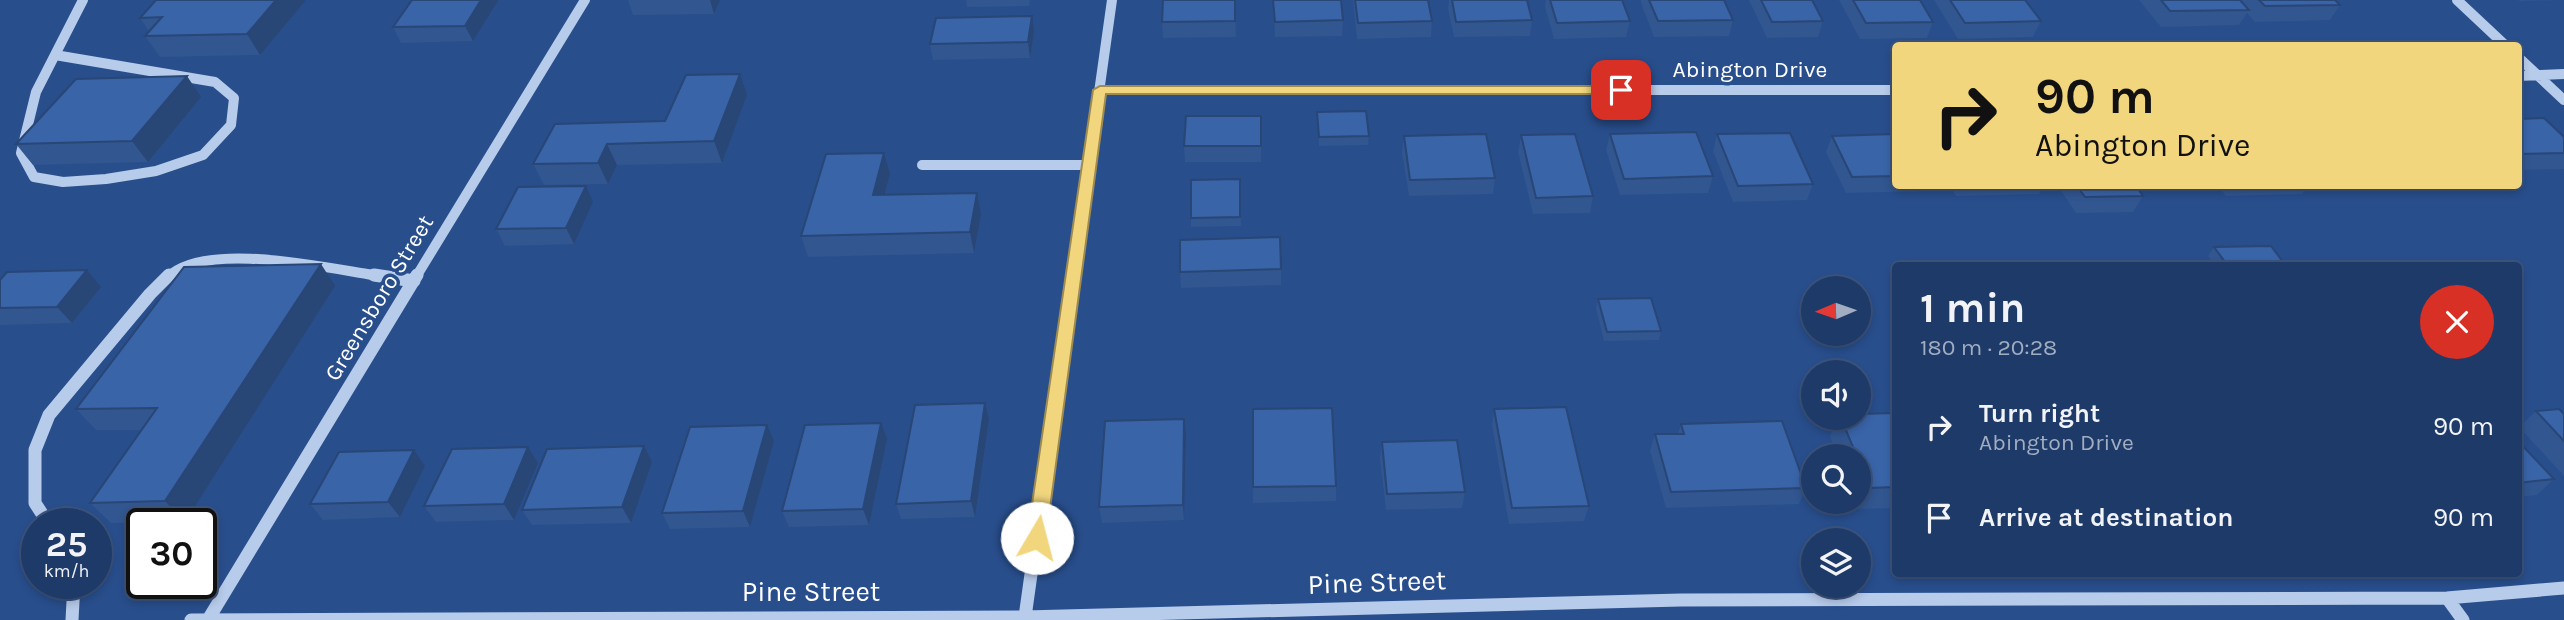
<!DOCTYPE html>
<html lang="en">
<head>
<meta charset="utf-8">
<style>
	:root { --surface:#1e3a69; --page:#26416f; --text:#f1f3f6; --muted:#a1adc0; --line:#3c547d }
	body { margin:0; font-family:Karla,sans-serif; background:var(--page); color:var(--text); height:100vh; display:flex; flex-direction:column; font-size:26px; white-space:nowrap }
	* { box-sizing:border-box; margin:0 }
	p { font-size:23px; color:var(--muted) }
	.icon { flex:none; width:38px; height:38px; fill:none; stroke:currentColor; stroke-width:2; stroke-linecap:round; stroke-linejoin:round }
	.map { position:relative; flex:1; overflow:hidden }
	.drawer { position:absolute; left:1892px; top:262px; width:630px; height:315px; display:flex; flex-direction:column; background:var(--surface); border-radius:7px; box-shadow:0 4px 10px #0003,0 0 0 2px var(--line) }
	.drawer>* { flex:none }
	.banner { position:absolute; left:1892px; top:42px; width:630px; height:147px; border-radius:7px; box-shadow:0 4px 10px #0003,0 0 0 2px var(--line); background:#f1d67e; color:#111; overflow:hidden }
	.needle { width:46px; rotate:268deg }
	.tools { position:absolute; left:1801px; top:276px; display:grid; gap:14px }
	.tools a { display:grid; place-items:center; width:70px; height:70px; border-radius:50%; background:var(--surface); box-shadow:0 4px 10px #0003,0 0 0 2px var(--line); font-size:35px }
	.speed { position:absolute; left:21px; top:508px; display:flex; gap:14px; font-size:35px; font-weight:700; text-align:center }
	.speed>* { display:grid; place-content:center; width:91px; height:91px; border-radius:50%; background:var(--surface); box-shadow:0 4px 10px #0003,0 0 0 2px var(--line); line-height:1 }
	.speed small { font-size:18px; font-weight:400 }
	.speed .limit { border:4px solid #111; border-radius:10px; background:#fff; color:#111 }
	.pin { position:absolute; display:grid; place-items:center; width:60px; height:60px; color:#fff; margin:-30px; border-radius:14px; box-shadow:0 4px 10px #0006 }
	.me { position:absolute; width:77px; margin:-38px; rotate:8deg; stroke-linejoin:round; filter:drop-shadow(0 0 5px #0008) }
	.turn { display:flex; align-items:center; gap:24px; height:147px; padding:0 28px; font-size:32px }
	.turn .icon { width:91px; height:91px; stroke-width:2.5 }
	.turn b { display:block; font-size:49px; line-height:60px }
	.round { display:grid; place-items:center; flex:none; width:74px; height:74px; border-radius:37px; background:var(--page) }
	.head { display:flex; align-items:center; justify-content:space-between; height:119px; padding:0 28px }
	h1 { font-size:42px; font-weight:700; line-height:52px }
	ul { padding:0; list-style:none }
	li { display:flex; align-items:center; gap:21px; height:91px; padding:0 28px }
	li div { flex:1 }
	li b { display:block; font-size:26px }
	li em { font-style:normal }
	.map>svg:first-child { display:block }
</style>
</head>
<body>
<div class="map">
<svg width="2564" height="620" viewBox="0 0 2564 620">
	<rect width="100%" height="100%" fill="#284e8c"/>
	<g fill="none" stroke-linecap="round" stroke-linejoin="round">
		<path stroke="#b7cbea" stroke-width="10" d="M2457 0 2506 46
			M55 55 215 82 234 98 231 125 203 155 156 171 106 179 63 182 34 177 21 153 36 92 83 0
			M2518 57 2564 100
			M2518 76 2564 74
			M1100 90H1895
			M922 165H1089
			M168 277C207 239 334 270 386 277
			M416 277 585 0
			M1073 277 1112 0"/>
		<path stroke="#b7cbea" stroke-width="13" d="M374 275 414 281
			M48 523 35 503V450L49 415 150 294 169 275
			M2447 598 2463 620
			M1025 617 1073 275
			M209 618 417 275
			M72 620 74 583
			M191 620 1025 617 1681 600 2447 598 2564 588"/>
	</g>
	<path fill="#315690" d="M306 0 260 55 160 57 145 36 149 31 140 18Z
		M628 0H720L714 14 633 15Z
		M966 0H1030L1029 6 967 7Z
		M1235 0 1236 37 1163 38 1162 22Z
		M1273 0H1341L1343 20 1342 36 1275 37Z
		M1353 0H1428L1432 21 1431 37 1357 39Z
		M1449 0H1527L1532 20 1530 36 1454 37 1448 9Z
		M1546 0H1622L1630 21 1626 37 1554 39 1545 7Z
		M1641 0H1724L1733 20 1729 36 1654 37 1641 3Z
		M1749 0H1812L1823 21 1818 37 1767 38Z
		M1839 0H1920L1933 22 1927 38 1860 39Z
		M1934 0H2025L2041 21 2033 37 1958 39Z
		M2139 0H2335L2340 5 2330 20 2255 22 2247 13 2239 25 2161 27Z
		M2518 0H2564L2520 1Z
		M498 1 473 41 401 43 393 27Z
		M1034 32 1030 58 933 60 930 44Z
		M747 95 722 163 617 165 608 184 544 185 533 164Z
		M201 97 148 162 33 165 16 144Z
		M1317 112 1369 136 1368 145 1319 146Z
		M1261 116V162H1185L1184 146Z
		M2518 119 2564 137V169L2518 170Z
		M1610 134 1713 176 1708 193 1620 195 1606 150Z
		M1717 134 1813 184 1807 200 1733 202 1713 151Z
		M1895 134V186H1931L1929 191 1846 193 1826 152 1832 136Z
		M1521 135 1593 196 1590 213 1533 214 1518 152Z
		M1404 136 1495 178 1493 194 1409 196 1402 152Z
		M890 174 885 195 981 214 974 253 808 257 801 236Z
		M1240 179 1241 226 1191 227V218Z
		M1950 186H2043L2039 194 1956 196Z
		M2058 186H2136L2143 196 2133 212 2076 213Z
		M2218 186H2308L2302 194 2226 196Z
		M593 202 574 244 505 246 496 229Z
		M2214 247 2286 266H2215L2208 256Z
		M1281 269V285L1181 288 1180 272Z
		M87 270 101 287 72 323 0 325V280Z
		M335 286 185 522 111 523 90 503 142 430H96L76 409Z
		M1598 299 1661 331 1659 340 1604 341 1596 308Z
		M1253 409 1336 486V501L1253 503Z
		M1494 409 1589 506 1584 521 1509 524 1492 425Z
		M2536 411 2564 414V476L2519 427Z
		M1895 413V508L1859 509 1856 502H1858V457H1838L1830 436 1838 418H1858Z
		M989 419 975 517 901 519 896 504Z
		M1681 424 1806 488 1799 504 1666 508 1650 451 1655 434H1678Z
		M1186 435 1184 520 1102 523 1099 507Z
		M887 439 869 525 789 527 782 511Z
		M774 441 750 527 670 529 662 513Z
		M2518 441 2554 479 2537 495 2518 497Z
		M1382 442 1465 492 1462 508 1386 510 1380 458Z
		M528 447 538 463 514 520 436 522 424 506Z
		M414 450 425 466 400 517 323 520 310 504Z
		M652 462 631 523 532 525 522 510Z"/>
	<path fill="#284676" d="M276 0H306L260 55 247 34Z
		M481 0H497L498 1 473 41 465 26Z
		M710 0H720L714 14Z
		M1032 16 1034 32 1030 58 1028 42Z
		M740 74 747 95 722 163 714 141Z
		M187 76 201 97 148 162 132 141Z
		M607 144 617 165 608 184 598 163Z
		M884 153 890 174 879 216 873 195Z
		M586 186 593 202 574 244 566 228Z
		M977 193 981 214 974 253 970 232Z
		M321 264 335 286 185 522 165 501Z
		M87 270 101 287 72 323 57 307Z
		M985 403 989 419 975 517 971 501Z
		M1184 419 1186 435 1184 520 1183 505Z
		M881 423 887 439 869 525 863 509Z
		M767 425 774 441 750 527 743 511Z
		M644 446 652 462 631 523 622 507Z
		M528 447 538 463 514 520 504 504Z
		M414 450 425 466 400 517 388 502Z"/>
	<path fill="#3964a8" stroke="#284676" stroke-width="2" d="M156 0H276L247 34 145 36 162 17 140 18Z
		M412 0H481L465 26 393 27Z
		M1163 0H1235V21L1162 22Z
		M1273 0H1341L1343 20 1275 22Z
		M1355 0H1428L1432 21 1358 23Z
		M1452 0H1527L1532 20 1456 22Z
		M1550 0H1622L1630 21 1557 23Z
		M1649 0H1724L1733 20 1658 21Z
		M1761 0H1812L1823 21 1772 22Z
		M1853 0H1920L1933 22 1866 23Z
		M1950 0H2025L2041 21 1965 23Z
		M2161 0H2240L2249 10 2170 11Z
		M2259 0H2335L2340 5 2265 6Z
		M1032 16 1028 42 930 44 936 18Z
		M740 74 714 141 607 144 598 163 533 164 555 124 665 121 686 75Z
		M187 76 132 141 16 144 76 79Z
		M1366 111 1369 136 1319 137 1317 112Z
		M1186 116H1261V146H1184Z
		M2544 118 2564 137V153L2518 154V119Z
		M1696 132 1713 176 1624 179 1610 134Z
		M1790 133 1813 184 1738 186 1717 134Z
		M1486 134 1495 178 1410 180 1404 136Z
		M1575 134 1593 196 1536 198 1521 135Z
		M1895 134V176L1852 177 1832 136Z
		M884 153 873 195 977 193 970 232 801 236 826 154Z
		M1240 179V217L1191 218V180Z
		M586 186 566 228 496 229 518 187Z
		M2077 186H2136L2143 196 2085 197Z
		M1280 237 1281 269 1180 272V240Z
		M2271 246 2286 266H2228L2214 247Z
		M321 264 165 501 90 503 157 408 76 409 184 267Z
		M87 270 57 307 0 308V280L7 272Z
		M1651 298 1661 331 1607 332 1598 299Z
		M985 403 971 501 896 504 915 405Z
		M1566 407 1589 506 1512 508 1494 409Z
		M1332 408 1336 486 1253 487V409Z
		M2559 409 2564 414V441L2536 411Z
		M1895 413V487L1869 488 1858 461V457H1857L1841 418H1858V414Z
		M1184 419 1183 505 1099 507 1105 421Z
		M1782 421 1806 488 1671 492 1655 434H1684L1681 424Z
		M881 423 863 509 782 511 805 425Z
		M767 425 743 511 662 513 690 427Z
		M1457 440 1465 492 1387 494 1382 442Z
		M2518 441 2554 479 2518 483Z
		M644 446 622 507 522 510 547 449Z
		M528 447 504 504 424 506 452 449Z
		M414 450 388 502 310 504 339 452Z"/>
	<path fill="#f1d67e" stroke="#9d8b52" stroke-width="2" d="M1100 86H1621L1628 90 1621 94H1106L1046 538 1043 543 1037 545 1030 543 1027 538 1093 90Z"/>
	<g text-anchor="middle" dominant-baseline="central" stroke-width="7" stroke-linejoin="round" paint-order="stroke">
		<g font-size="23" fill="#fff" stroke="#284e8c">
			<text x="1750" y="69">Abington Drive</text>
			<text transform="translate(379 298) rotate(-59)">Greensboro Street</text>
		</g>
		<g font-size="28" fill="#fff" stroke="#284e8c">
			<text transform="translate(1377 582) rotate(-2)">Pine Street</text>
			<text x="811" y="591">Pine Street</text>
		</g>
	</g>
</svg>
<div class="tools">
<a><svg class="needle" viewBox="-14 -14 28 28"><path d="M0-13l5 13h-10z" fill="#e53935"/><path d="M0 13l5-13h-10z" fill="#a1adc0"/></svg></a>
<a><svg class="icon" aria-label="sound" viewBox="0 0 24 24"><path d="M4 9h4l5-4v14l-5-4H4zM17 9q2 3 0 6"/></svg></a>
<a><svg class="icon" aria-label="search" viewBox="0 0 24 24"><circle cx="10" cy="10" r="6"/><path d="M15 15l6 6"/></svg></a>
<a><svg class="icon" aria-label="layers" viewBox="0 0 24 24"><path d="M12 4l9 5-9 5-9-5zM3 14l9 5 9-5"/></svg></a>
</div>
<div class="speed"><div>25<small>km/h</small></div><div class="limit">30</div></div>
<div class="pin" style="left:1621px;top:90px;background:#d93025"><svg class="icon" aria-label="arrive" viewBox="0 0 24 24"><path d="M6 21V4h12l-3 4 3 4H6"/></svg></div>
<svg class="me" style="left:1037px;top:538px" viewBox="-20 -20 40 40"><circle r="19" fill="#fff"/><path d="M0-13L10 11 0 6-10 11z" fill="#f1d67e"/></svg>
<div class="banner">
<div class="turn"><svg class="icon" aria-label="right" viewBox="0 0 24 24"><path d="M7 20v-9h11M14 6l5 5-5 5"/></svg><div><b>90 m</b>Abington Drive</div></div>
</div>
<section class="drawer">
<div class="head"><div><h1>1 min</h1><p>180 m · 20:28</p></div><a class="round" style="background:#d93025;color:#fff"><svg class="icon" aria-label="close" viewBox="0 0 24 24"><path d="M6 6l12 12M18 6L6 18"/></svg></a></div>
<ul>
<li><svg class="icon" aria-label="right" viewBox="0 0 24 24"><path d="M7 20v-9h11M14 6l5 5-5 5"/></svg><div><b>Turn right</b><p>Abington Drive</p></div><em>90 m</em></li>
<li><svg class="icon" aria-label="arrive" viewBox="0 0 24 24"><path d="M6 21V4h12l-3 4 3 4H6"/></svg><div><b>Arrive at destination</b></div><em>90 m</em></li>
</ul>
</section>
</div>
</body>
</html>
